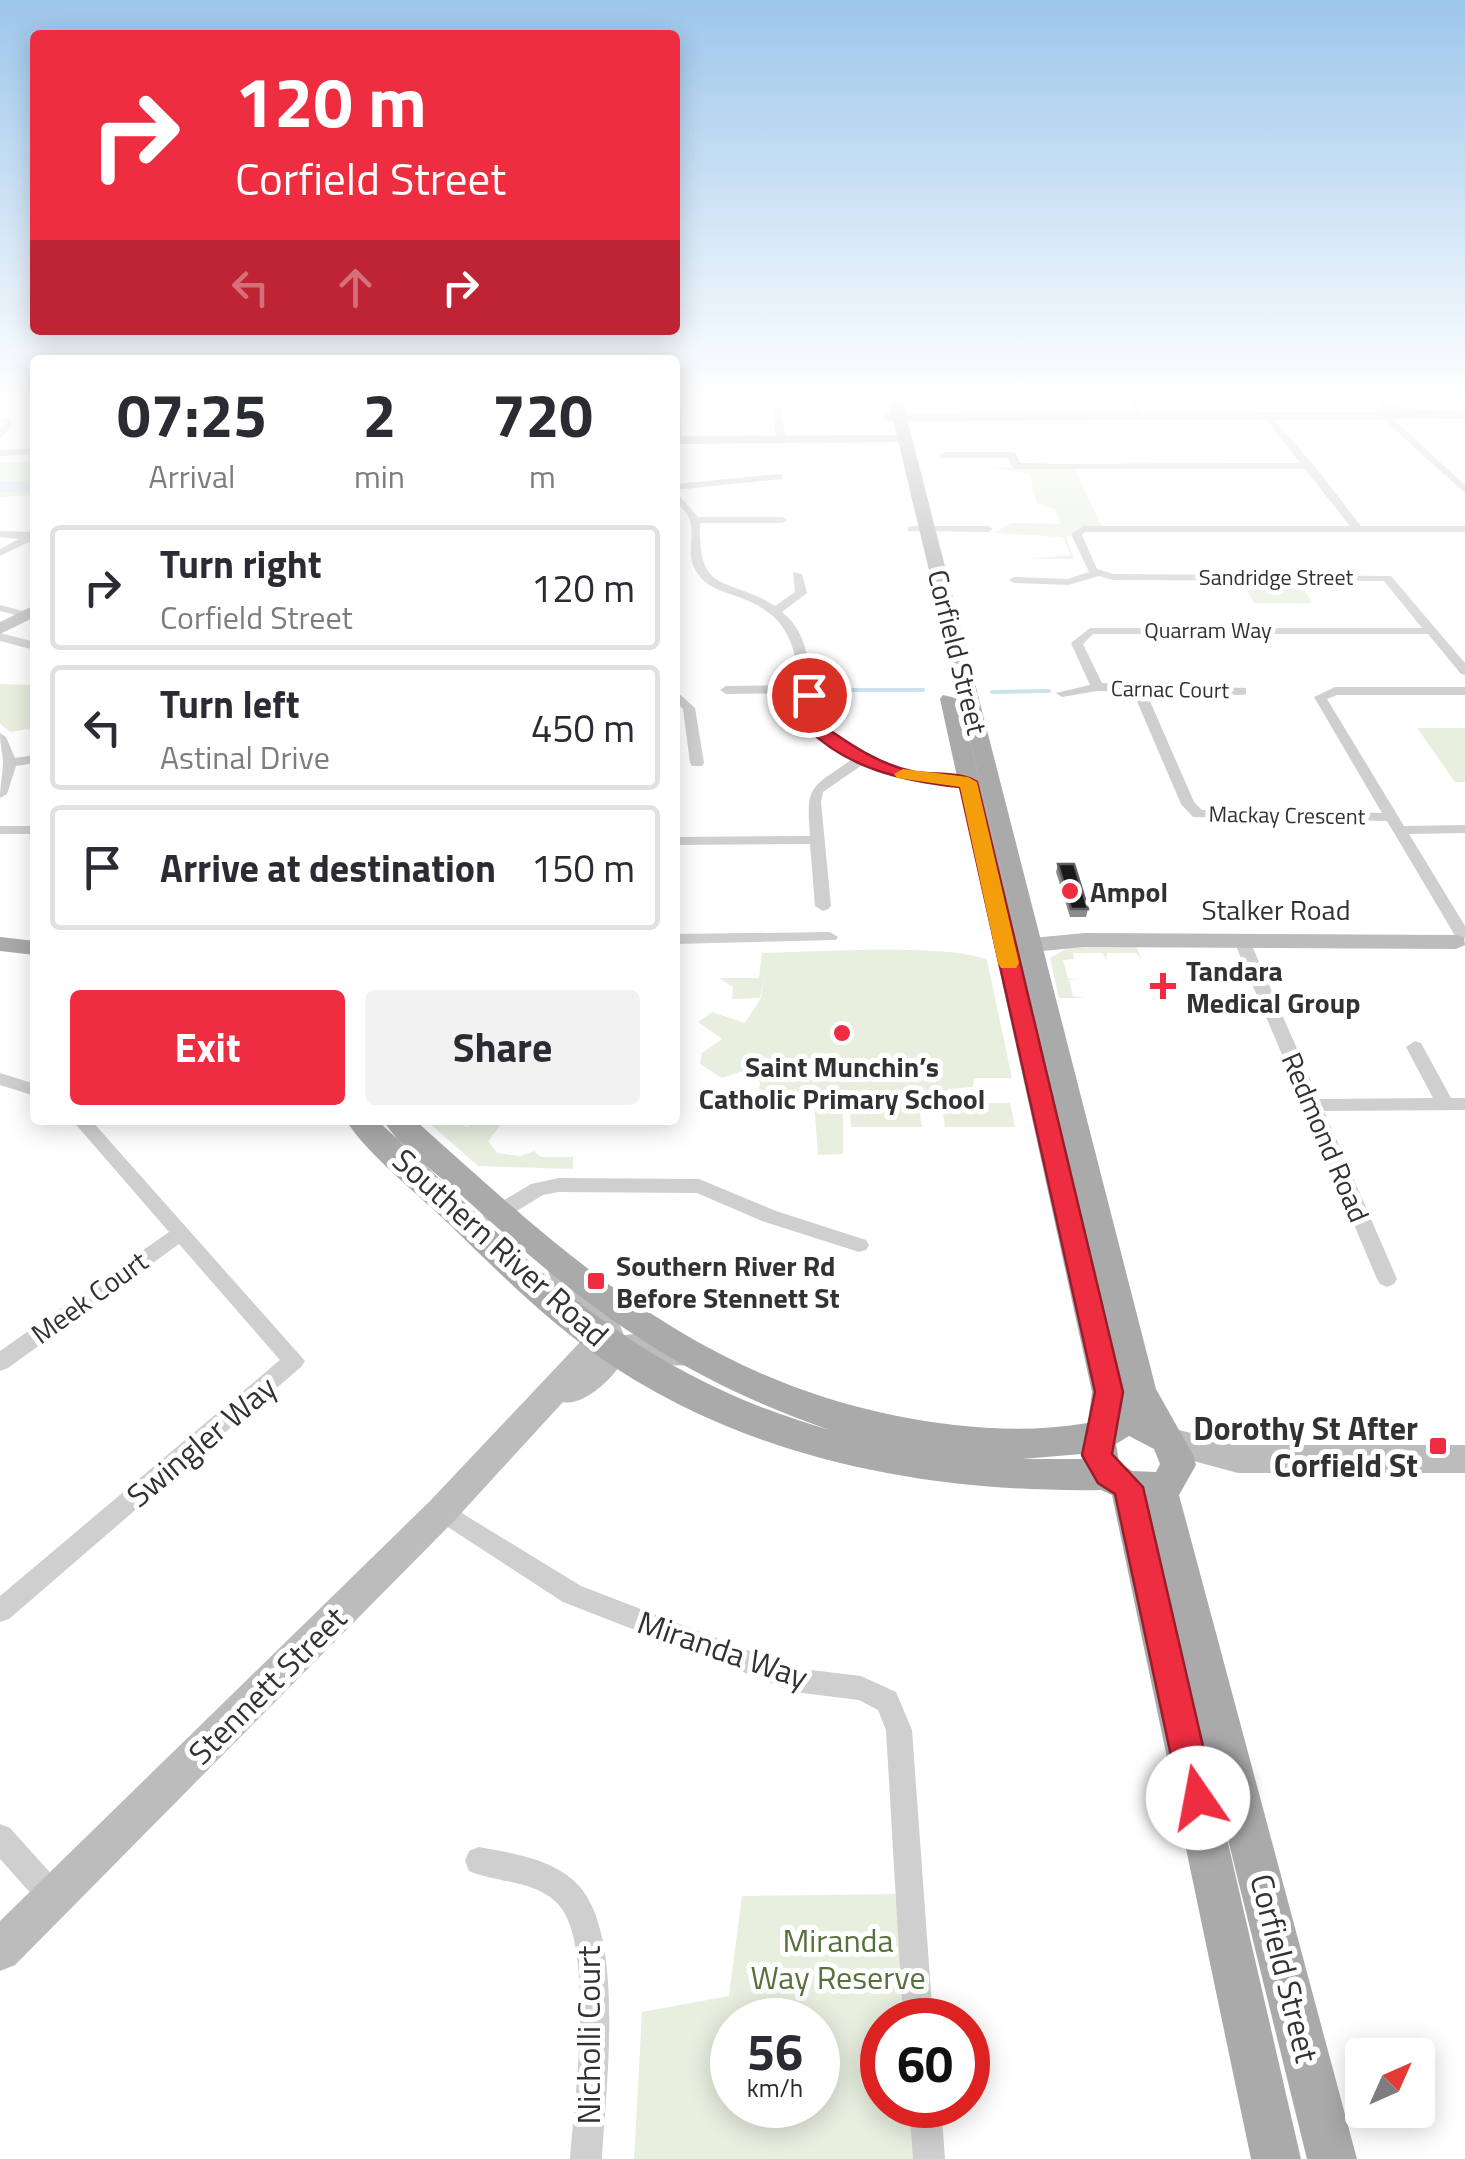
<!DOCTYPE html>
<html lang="en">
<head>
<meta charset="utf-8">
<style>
	:root { --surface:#fff; --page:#f2f2f3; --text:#2b2b33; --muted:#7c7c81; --line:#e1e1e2; --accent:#ef2d41 }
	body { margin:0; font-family:"Titillium Web",sans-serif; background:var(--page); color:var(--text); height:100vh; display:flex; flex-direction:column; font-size:38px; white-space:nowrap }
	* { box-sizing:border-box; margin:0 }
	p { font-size:32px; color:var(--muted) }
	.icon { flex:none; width:55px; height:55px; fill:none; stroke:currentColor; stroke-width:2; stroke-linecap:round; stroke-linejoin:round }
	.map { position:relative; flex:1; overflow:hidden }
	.details { position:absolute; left:30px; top:355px; width:650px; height:770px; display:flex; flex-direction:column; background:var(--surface); border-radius:10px; box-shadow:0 5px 25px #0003 }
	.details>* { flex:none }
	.banner { position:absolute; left:30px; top:30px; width:650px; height:305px; border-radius:10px; box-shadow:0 5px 25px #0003; background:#ef2d41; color:#fff; overflow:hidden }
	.needle { width:65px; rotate:45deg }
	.controls { position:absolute; left:1345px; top:2038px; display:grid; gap:20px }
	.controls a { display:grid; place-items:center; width:90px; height:90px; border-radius:10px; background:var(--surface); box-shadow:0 5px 25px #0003; font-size:50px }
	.speed { position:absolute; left:710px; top:1998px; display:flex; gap:20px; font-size:50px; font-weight:700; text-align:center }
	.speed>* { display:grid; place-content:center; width:130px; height:130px; border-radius:50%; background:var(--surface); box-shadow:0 5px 25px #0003; line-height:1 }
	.speed small { font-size:25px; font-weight:400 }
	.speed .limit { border:15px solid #d22; background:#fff; color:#111 }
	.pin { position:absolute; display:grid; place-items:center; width:85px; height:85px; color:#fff; margin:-42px; border:5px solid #fff; border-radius:50%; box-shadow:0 2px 10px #0007 }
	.me { position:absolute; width:110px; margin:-55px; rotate:348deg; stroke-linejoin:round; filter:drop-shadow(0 0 8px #0008) }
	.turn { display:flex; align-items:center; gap:35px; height:210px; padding:0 40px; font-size:45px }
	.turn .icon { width:130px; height:130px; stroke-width:2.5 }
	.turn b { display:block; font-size:70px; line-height:85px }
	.lanes { display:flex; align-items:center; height:95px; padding:0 40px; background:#0003; justify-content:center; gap:50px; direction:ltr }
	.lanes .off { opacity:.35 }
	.eta { display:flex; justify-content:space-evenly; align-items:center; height:170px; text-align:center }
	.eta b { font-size:60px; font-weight:700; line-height:70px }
	.primary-button { display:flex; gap:20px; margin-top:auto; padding:20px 40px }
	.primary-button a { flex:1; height:115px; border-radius:10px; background:var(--accent); color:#fff; font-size:40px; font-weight:700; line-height:115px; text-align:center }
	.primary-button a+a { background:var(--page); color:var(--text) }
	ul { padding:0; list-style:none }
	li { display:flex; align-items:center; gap:30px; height:125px; margin:0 20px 15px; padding:0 20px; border:5px solid var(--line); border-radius:10px }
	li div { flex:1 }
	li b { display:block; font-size:38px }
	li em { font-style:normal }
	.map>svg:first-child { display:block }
</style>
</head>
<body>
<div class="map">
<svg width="1465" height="2159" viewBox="0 0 1465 2159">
	<rect width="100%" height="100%" fill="#fff"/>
	<path fill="#e8efdf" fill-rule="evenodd" d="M35 461V495L0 497V463Z
		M990 467 1074 469 1102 527 1079 528 1066 538 1074 559H1029L1071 555 1063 537 993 533 1011 523 1061 524 1055 509 1037 503 1029 474Z
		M1241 579H1298L1312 603H1254Z
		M0 684 35 685V728L10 732 0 724Z
		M1417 728H1465V782H1455Z
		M1099 946H1136L1142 960 1136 953H1107L1106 960 1103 953H1073L1074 959 1063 960 1068 979H1079L1069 980 1073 996 1084 998H1059L1050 958 1066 949Z
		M762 953C808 952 952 943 987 960L1012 1078H974L973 1087 948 1089 943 1099 843 1100V1154L818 1155 814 1100 758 1099 760 1082 743 1071 722 1078 700 1064 702 1053 722 1039 698 1022 712 1012 745 1023 761 998 764 977 760 998 732 999 733 987 719 978H759Z
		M849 1103H918L922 1127H851Z
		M941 1103H1010L1015 1127H945Z
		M426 1120H455L467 1127 480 1120H494L500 1126 488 1141 497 1153 520 1156 534 1151 541 1157H573V1169L478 1166Z
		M899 1894 906 2020H882V2105H911L914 2159H634L642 2012 729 1996 742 1896ZM732 2020H818V2105H732Z"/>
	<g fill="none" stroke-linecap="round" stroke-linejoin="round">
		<path stroke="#cbe2ef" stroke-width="4" d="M832 690H923
			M992 692 1049 691"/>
		<path fill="#cbe2ef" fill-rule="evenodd" d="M35 481V491L0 492V482Z"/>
		<path fill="#cfcfcf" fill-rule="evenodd" d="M1126 395H1134L1145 417H1139Z
			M679 400 683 403 681 440 676 443 675 403Z
			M777 404 781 407 786 440 781 443 776 440 773 407Z
			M1266 411 1313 464 1361 526H1465V532H1085L1082 535 1097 569 1114 574 1391 576 1465 663V675L1461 674 1428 634H1093L1083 644 1102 683 1246 688V694L1242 695 1146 692 1194 802 1202 810 1382 813 1314 697 1335 687H1465V695H1337L1327 699 1404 826 1465 825V833L1409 834 1465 926V938L1456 937 1454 934 1387 821 1193 817 1181 804 1133 692 1097 691 1062 697 1056 693 1090 685 1071 643 1090 628H1422L1384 581 1113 580 1099 576 1068 585 1014 583 1009 580 1014 577 1067 579 1089 572 1071 534 1083 526H1350L1305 469H1016L1013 468 1008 458H944L939 455 944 452H1012L1015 453 1020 463 1056 464 1300 463 1262 414Z
			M6 416 10 419 12 426 0 439V430L4 426 2 419Z
			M1384 416H1390L1465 485V493L1384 420Z
			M35 448V454L0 456V450Z
			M779 474 782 475V479L675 490V484Z
			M675 491 698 517H782L787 520 782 523H700C698 597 727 575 775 606L795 592 793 572 802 574 807 593 782 612C824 646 799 701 827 733 850 760 907 771 942 775 956 777 975 775 987 782 966 795 887 773 862 765L823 792 821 802 831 906 828 909 823 911 815 906 810 844 675 845V837L810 836C806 784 810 789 851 760 819 745 806 727 801 693L726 694 720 690 726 686 800 685C794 637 784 613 736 596 724 592 710 588 701 578 682 557 697 538 689 518 684 507 675 505 675 491Z
			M912 526H988L993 529 988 532 908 531V527Z
			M0 531 35 532V539L0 556V549L19 539 0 537Z
			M0 605 31 613 33 615 27 618 0 611Z
			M0 633 35 642V650L0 641Z
			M675 690 695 708 704 763 702 766H692L690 763 683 709 675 701Z
			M0 733 6 737 15 758 35 755V763L16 766 7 794 0 798C0 786 3 772 3 761 2 752 0 743 0 733Z
			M0 826H35V834H0Z
			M830 932 838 937 836 940 675 944V934Z
			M1241 934 1249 939 1319 1099 1433 1098 1406 1047 1415 1041 1421 1043 1451 1098H1465V1110L1324 1111 1397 1279 1394 1284 1387 1287 1380 1284 1377 1279 1233 939Z
			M0 1073 35 1084V1096L0 1085Z
			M72 1120H91L305 1361 301 1367 9 1619 0 1622V1596L280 1360 179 1244 8 1368 0 1371V1351L169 1232Z
			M559 1178 699 1179 776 1211 866 1240 869 1245 866 1250 859 1252 762 1221 697 1193 559 1192 543 1195 500 1221H486L483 1216 486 1211 531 1184Z
			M442 1501 581 1586 794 1668 861 1676 896 1692 912 1730 933 2020H903L886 1730 878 1710 859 1700 794 1692 563 1602 434 1518 430 1511 434 1504Z
			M0 1824 10 1828 63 1887 67 1897 63 1907 53 1911 43 1907 0 1859Z
			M479 1847C511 1853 548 1858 573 1880 628 1926 605 2092 602 2159H570C574 2104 597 1939 556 1902 532 1880 498 1883 469 1871L465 1861 469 1851Z
			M909 2105H941L945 2159H913Z"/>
		<path fill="#bcbcbc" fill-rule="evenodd" d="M1364 395H1379L1402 409 1465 411V419L887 421 881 417 887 413 1373 412 1383 408Z
			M909 435 904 442 675 444V436Z
			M35 605V617L0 634V622Z
			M1085 933 1456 935 1464 937 1465 945 1456 949 1085 947 1011 954 1000 947 1011 940Z
			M559 1253 569 1256 584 1285 614 1312 624 1335 646 1333 693 1346 697 1355 693 1364C672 1370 647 1357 624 1359 615 1377 583 1407 563 1402L454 1521 15 1965 0 1971V1921L430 1501 582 1340 595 1337C591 1321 573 1313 563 1300 555 1290 550 1276 545 1264L549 1256Z
			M1171 1428 1238 1445H1465V1473H1238L1160 1452 1155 1442 1160 1432Z"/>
		<path fill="#aaa" fill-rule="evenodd" d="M887 395H901L1156 1389 1193 1455 1196 1465 1179 1495 1357 2159H1307L1217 1795 1301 2159H1251L1112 1495 1101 1490C926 1493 741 1458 595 1354 544 1317 498 1272 453 1228 424 1199 365 1153 346 1120H377C527 1259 625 1372 830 1430 672 1375 582 1305 460 1194 435 1172 400 1148 383 1120H415C563 1253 690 1373 892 1415 957 1428 1023 1434 1088 1423L1092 1392 940 699 943 695 960 699 1105 1304ZM1129 1436 1154 1449 1160 1464 1156 1472 1132 1471 1119 1462 1116 1444ZM1081 1454 1082 1459H1022Z
			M0 937 35 941V955L0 951Z"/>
	</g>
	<path fill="#8c8c8c" d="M1058 864 1088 909 1086 917H1070L1056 872Z"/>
	<path fill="#191919" stroke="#5e5e5e" stroke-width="2.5" d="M1058 864H1074L1088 909H1071Z"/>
	<linearGradient id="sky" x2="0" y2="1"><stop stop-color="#9cc6eb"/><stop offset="0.57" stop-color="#fff"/><stop offset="1" stop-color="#fff" stop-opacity="0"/></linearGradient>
	<rect width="1465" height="697" fill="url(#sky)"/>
	<path fill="#ef2d41" stroke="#9b1d2a" stroke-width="2.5" d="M809 690 817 695 822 725C851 745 880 765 915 772 934 775 962 771 977 782L1123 1392 1112 1454 1143 1487 1215 1798 1210 1811 1198 1816 1185 1811 1180 1798 1115 1494 1098 1483 1082 1455 1095 1392 960 787C904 781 847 769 806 727L801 695Z"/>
	<path fill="#f59e0b" d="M903 769 968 777 977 782 1019 963 1016 968H1001L998 963 960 787 897 778 894 774Z"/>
	<g fill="#ef2d41" stroke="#fff" stroke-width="4">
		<circle cx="1070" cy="891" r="10"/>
		<path d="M1158 971h10v10h10v10h-10v10h-10v-10h-10v-10h10z"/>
		<circle cx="842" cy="1033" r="10"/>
		<rect x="586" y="1271" width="20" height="20" rx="5"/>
		<rect x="1428" y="1436" width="20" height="20" rx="5"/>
	</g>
	<g text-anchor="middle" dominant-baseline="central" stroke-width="10" stroke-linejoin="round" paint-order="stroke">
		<g font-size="22" fill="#323232" stroke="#fff">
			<text x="1276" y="577">Sandridge Street</text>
			<text x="1208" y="630">Quarram Way</text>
			<text transform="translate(1170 689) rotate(1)">Carnac Court</text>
			<text transform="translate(1287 815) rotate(1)">Mackay Crescent</text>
		</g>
		<g font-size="28" fill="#323232" stroke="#fff">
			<text transform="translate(958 652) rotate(76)">Corfield Street</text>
			<text x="1276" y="909">Stalker Road</text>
			<text transform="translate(1326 1137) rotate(67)">Redmond Road</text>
			<text transform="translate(89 1297) rotate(-36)">Meek Court</text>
		</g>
		<g font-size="28" font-weight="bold" fill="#323232" stroke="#fff" text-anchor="start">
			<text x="1090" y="891">Ampol</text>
			<text x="1186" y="970">Tandara<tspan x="1186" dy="32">Medical Group</tspan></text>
			<text x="842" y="1066" text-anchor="middle">Saint Munchin’s<tspan x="842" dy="32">Catholic Primary School</tspan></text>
			<text x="616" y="1265">Southern River Rd<tspan x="616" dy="32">Before Stennett St</tspan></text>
		</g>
		<g font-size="32" fill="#323232" stroke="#fff">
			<text transform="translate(501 1247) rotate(42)">Southern River Road</text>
			<text transform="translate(201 1441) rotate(-40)">Swingler Way</text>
			<text transform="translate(723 1649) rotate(19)">Miranda Way</text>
			<text transform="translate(267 1685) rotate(-45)">Stennett Street</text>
			<text transform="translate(1285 1968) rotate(76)">Corfield Street</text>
			<text transform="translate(588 2035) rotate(-90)">Nicholli Court</text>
		</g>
		<g font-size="32" font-weight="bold" fill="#323232" stroke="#fff" text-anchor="end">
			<text x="1418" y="1428">Dorothy St After<tspan x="1418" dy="37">Corfield St</tspan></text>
		</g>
		<g font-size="32" fill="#56713b" stroke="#fff">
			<text x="838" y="1940">Miranda<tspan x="838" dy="37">Way Reserve</tspan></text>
		</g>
	</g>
</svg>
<div class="controls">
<a><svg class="needle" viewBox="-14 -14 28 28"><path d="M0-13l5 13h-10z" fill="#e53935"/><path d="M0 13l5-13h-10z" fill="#7c7c81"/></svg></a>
</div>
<div class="speed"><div>56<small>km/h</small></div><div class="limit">60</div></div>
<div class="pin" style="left:809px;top:695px;background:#d93025"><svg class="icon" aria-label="arrive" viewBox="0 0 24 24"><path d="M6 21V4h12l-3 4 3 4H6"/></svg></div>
<svg class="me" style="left:1198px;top:1798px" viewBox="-20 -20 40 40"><circle r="19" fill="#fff"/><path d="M0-13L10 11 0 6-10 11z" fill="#ef2d41"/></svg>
<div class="banner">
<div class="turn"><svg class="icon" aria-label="right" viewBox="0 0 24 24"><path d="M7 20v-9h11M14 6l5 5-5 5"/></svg><div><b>120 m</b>Corfield Street</div></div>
<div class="lanes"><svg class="icon off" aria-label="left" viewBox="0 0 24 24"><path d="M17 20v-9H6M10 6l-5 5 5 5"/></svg><svg class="icon off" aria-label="ahead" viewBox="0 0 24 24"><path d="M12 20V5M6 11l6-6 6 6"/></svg><svg class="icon" aria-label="right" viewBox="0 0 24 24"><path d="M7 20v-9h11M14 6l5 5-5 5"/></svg></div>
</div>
<section class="details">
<div class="eta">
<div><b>07:25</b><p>Arrival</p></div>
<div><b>2</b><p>min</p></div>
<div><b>720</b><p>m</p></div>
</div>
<ul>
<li><svg class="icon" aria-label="right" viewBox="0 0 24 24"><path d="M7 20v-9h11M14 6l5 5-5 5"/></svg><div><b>Turn right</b><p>Corfield Street</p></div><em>120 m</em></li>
<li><svg class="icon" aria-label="left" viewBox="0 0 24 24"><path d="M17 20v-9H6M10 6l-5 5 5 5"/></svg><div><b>Turn left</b><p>Astinal Drive</p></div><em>450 m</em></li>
<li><svg class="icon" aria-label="arrive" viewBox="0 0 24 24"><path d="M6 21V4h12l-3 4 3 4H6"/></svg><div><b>Arrive at destination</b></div><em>150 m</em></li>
</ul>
<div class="primary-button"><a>Exit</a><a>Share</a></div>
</section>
</div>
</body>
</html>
